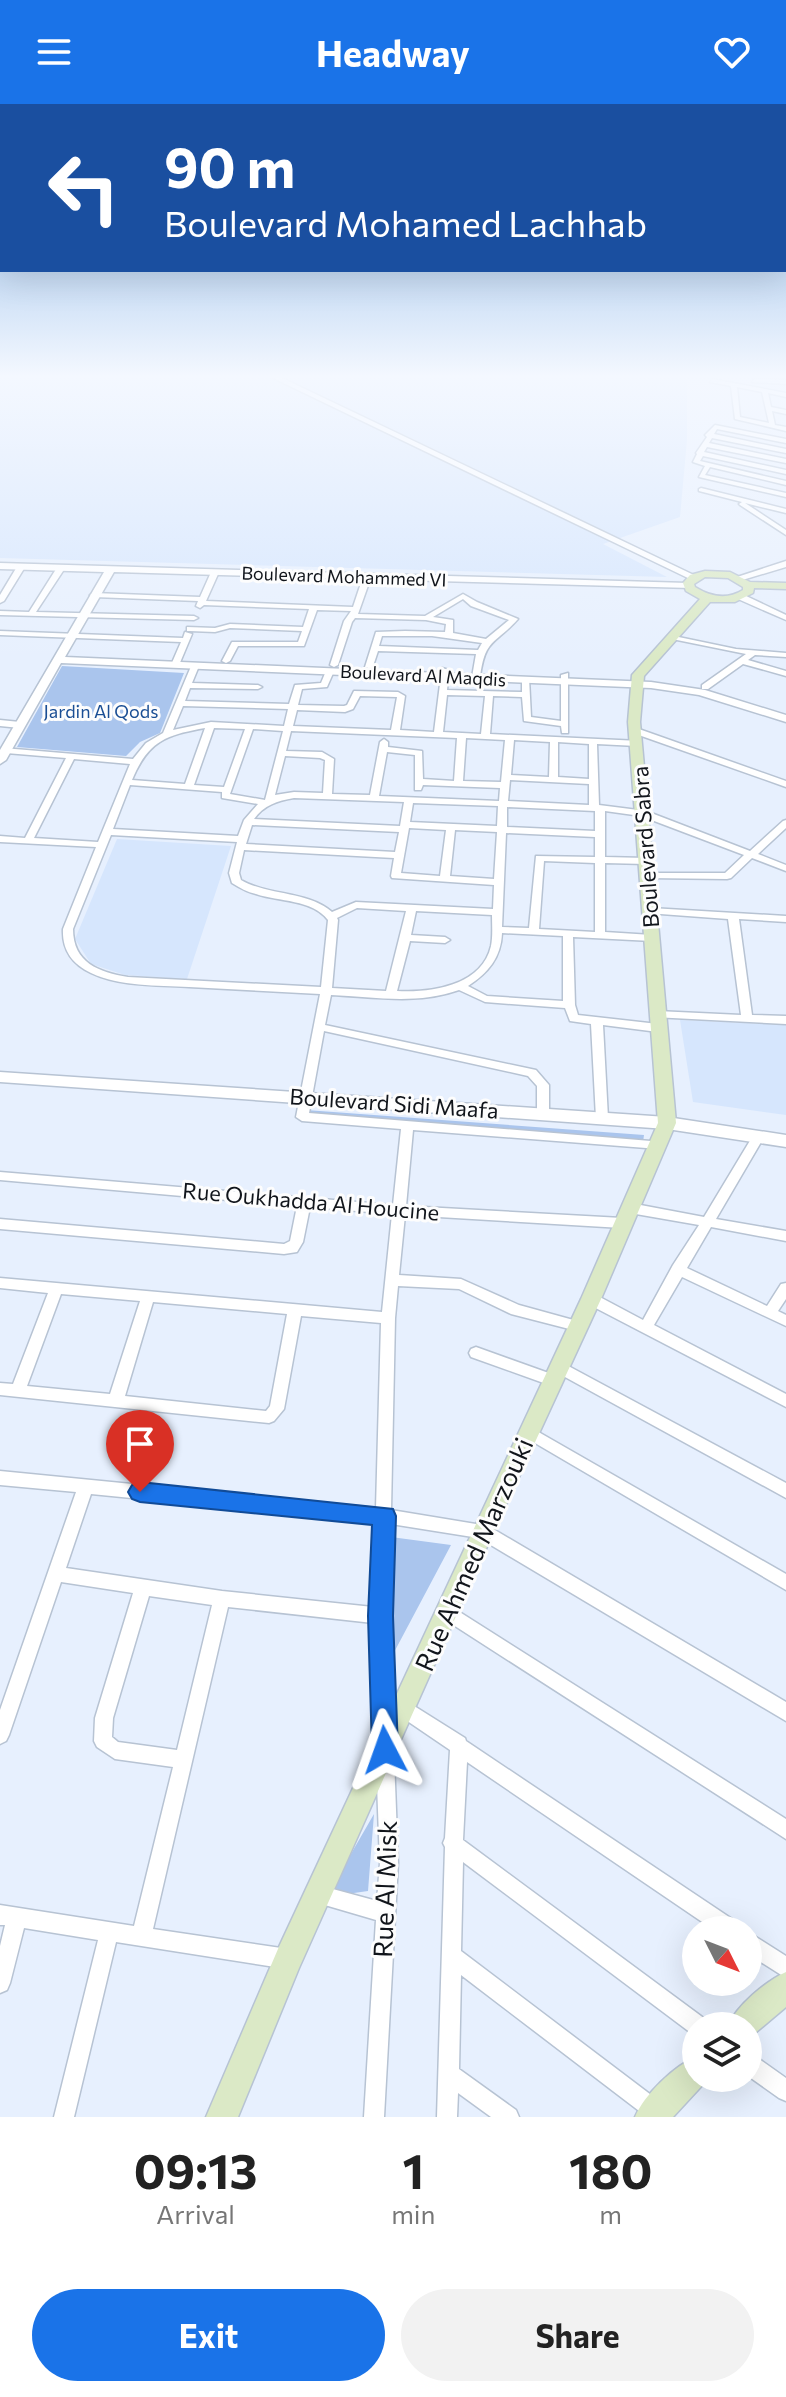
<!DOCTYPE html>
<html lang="en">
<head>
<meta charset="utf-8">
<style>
	:root { --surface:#fff; --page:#f2f2f2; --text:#222; --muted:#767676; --accent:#1a73e8 }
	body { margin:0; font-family:Commissioner,sans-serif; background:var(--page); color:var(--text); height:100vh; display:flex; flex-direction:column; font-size:30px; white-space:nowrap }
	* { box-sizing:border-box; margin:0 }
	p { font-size:26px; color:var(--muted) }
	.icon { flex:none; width:44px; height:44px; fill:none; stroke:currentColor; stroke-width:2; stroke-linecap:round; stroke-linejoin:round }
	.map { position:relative; height:2013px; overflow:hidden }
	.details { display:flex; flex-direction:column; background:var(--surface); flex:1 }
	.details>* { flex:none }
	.top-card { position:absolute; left:0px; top:0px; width:786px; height:168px; box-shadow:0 8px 32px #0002; background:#1a4fa0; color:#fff; overflow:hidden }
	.needle { width:52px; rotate:132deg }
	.buttons { position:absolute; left:682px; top:1812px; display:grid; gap:16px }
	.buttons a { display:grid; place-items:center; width:80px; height:80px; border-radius:50%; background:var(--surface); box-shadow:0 8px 32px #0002; font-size:40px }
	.pin { position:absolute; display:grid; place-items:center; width:68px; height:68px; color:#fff; margin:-82px -34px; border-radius:50% 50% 50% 0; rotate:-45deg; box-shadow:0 0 8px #0007 }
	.pin .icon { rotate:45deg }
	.me { position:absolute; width:88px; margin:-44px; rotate:356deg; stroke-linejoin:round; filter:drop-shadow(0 0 6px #0008) }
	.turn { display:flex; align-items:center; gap:28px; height:168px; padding:0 32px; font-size:36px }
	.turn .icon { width:104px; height:104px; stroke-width:2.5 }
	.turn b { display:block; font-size:56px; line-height:68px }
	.eta { display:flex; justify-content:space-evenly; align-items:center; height:136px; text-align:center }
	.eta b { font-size:48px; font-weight:700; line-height:56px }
	.primary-button { display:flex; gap:16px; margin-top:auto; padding:16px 32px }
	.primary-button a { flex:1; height:92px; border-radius:48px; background:var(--accent); color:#fff; font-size:32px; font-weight:700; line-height:92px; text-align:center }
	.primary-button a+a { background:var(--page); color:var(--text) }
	header { display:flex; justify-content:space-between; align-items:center; height:104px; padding:0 32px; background:var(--accent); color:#fff; font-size:36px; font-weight:700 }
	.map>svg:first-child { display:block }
</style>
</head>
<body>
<header><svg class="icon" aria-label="menu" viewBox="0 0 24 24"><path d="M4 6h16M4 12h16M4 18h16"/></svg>Headway<svg class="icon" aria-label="heart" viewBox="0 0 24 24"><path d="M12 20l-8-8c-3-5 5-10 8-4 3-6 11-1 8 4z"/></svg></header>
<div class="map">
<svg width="786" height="2013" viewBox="0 0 786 2013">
	<rect width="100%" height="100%" fill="#e7f0fe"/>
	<path fill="#d6e6fd" d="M0 274H687V336L680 413 603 440 667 473 0 454Z
		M117 735 231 742 187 875 125 871 91 860 75 835Z
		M680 916 786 921V1011L693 998Z"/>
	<path fill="#aac5ed" d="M62 562 184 569 160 629 140 638 126 652 17 643Z
		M306 1006 644 1031 643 1038 305 1012Z
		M391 1433 451 1441 391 1554Z
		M374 1710 368 1787 326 1793Z"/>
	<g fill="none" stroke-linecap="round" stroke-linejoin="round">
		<g stroke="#b7c3d3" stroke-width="3">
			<path id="minor" d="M712 275 786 289V293L768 289 771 303 786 306V310L772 307 775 321 786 323V327L735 315 731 282 710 278ZM737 283 762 288 769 319 740 313Z
				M754 275 786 276V280L752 278Z
				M715 321 786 335V339L717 325 714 330 786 345V349L712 334 709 339 786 355V359L707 343 704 348 786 366V370L703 352 700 357 786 377V381L710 363 705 371 786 389V393L699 373 705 362 693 358 697 350 696 349 707 333 705 331Z
				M701 384 786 405V409L745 399 786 426V431L740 401 739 400 742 398 699 387V385Z
				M18 461 25 463 4 497 0 499V491Z
				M58 462 65 464 36 508 194 512 198 514 194 516 0 511V507L29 508Z
				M212 466 219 468 206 497 353 503 363 473 367 471 371 473 358 510 425 512 463 490 477 498 518 515C495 541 485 534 480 573L476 575 472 573 476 550 378 547 372 565 365 563 376 528 405 527 445 528 446 520 426 516 355 514 352 518 338 561 334 563 330 561 344 517 351 507 317 506 304 542H238L230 557 226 559 222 557 232 538H298L302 527 230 524 215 528 190 527H187V523L215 524 230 520 303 523 309 505 204 501 200 504 196 502 198 497 94 493 90 491 94 489 200 493ZM463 495 471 502 509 516 486 535 453 529V516L433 513ZM382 532H432L482 539 478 546 379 542Z
				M738 491H744L786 511V516L738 495Z
				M0 527 183 534 185 528 192 530 179 561 175 563 171 561 181 538 0 531Z
				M669 531 736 545 786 549V553L755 551 748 556 786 567V572L743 560 708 585H702V581L746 550 672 535 668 533Z
				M192 560 199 562 192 579 258 581 262 583 258 585 190 584 185 597 289 600 295 581 321 579 326 567 330 565 334 567 327 583 302 585 298 601 344 602 347 601 354 587 398 588 405 592 400 626 434 628 442 564 449 566 447 586 522 588V576L529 574 531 613 561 617V571L568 569V629H562L561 622 524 617 522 593 493 592 490 630 640 637V641L637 642 597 640 599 701 646 707 750 747 783 717 786 716V724L758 750 786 761V767L752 754 731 774 727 775 647 774 642 771 643 769H725L744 751 641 712 605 707V753L646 754 651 757 646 760 605 759V828L652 831 657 834 652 837 573 833 575 901 578 911 658 920 664 924 658 928 603 921 608 1014 606 1017H598L596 1014 591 920 570 917 565 904 485 898 459 886C417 901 374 893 331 891L325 921 536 966 549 981V1009L547 1012 543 1013 537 1009V982L528 972 324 927 309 1009 663 1038 665 1041 663 1044 659 1045 413 1026 406 1102 622 1114 627 1116 628 1119 627 1122 622 1124 405 1111 399 1171 461 1175 519 1201 577 1217 582 1218 584 1222 582 1226 577 1227 511 1210 459 1185 398 1182 395 1214 391 1406 488 1422 786 1598V1617L479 1434 391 1420 389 1512 393 1635 390 1641 384 1644 378 1641 375 1635 373 1519 228 1503 153 1825 288 1845 295 1848 298 1855 295 1862 288 1865 116 1838 74 2013H54L98 1836 24 1824 10 1879 7 1886 0 1889V1842L5 1821H0V1801L134 1822 173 1663 115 1655 97 1643 94 1637 95 1614 133 1489 61 1478 9 1631 6 1637 0 1640V1606L76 1388 0 1381V1367L376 1404 381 1219 301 1212 284 1305 274 1317 269 1319 0 1291V1279L13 1280 48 1189 0 1184V1174L382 1208 392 1110 310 1103 303 1138 297 1148 284 1150 0 1125V1115L284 1140 290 1137 297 1102 0 1076V1068L393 1101 401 1025 302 1017 296 1013 320 890C276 888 233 885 189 883 157 881 120 883 91 869 72 860 62 846 63 825L96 743 0 738V732L25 734 66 654 6 649 3 648V644L133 655 146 639 163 629ZM447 591 485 592 481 630 443 628ZM360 592 397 593 391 626 293 622 297 606 345 608 353 605ZM183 602 288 605 284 622 211 618 173 626ZM205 624 185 680 132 676C148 637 166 631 205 624ZM214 624 245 625 224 683 194 681ZM253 625 283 627 265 696 230 690ZM291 627 457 634 454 677 423 675 422 647 388 643V638L384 635 380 638 370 691 332 690 334 655 322 648 286 647ZM466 634 505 636 501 678 463 677ZM514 636 550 638 549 673 511 671ZM558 638 589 640V675L558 673ZM387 648 415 651V686H421L423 681 500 684 499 697 379 692ZM285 652 320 654 325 656 323 689 294 688 275 691ZM74 655 130 660 98 738 34 734ZM510 676 589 680V701L508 697ZM130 681 222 688V694L258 700 244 716 238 732 113 725ZM294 694 404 698 400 722 254 715C264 701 277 697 294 694ZM413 699 498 702 497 722 410 718ZM507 703 595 707V727L507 723ZM252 721 399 728 395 748 246 740ZM409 724 446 726 440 772 401 769ZM455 726 497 728 494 775 450 772ZM506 729 595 733V753L536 752 529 824 502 823ZM111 731 237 738 229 769 232 779C240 784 247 788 256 790 279 798 312 795 328 816L321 883 128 873C99 868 73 859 73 825ZM244 746 394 754 391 772 392 774 494 781 493 805 356 798 332 808C308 787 269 792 241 776L239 769ZM544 757 595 759V828L539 825ZM357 804 406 807 386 887 332 884 338 816 337 814ZM416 807 492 811C492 821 493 832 491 842 482 882 430 889 397 887L410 837 445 839 450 836 445 833 411 831ZM502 829 563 832V897L487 892 468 882C488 869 501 854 502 829ZM61 1190 140 1197 110 1290 27 1282ZM153 1198 287 1210 270 1302 266 1307 125 1292ZM91 1390 375 1418 373 1503 222 1487 66 1464ZM149 1492 212 1501 177 1646 118 1638 112 1633 113 1614Z
				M0 616 20 618 24 621 20 624 0 622Z
				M636 624 786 677V683L633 629V625Z
				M651 804 786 812V818L739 815 752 911 786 912V920L653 913 651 911 657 907 741 911 728 815 647 809 646 807Z
				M758 1029 764 1033 716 1115 786 1127V1137L711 1123 687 1164 767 1202 781 1180 786 1179V1195L778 1207 786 1211V1222L682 1173 654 1221 786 1290V1303L586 1199 584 1195 586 1191 591 1190 596 1191 643 1216 673 1161 699 1121 630 1109 625 1107 624 1104 625 1101 630 1099 704 1113 754 1030Z
				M476 1243 557 1272 559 1276 557 1280 552 1282 471 1253 469 1249 471 1245Z
				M559 1257 786 1379V1394L554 1267 552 1263 554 1259Z
				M528 1322 786 1470V1486L523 1332 521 1328 523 1324Z
				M447 1500 786 1715V1735L441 1513 439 1508 441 1503Z
				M403 1595 465 1634 466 1637 738 1819 741 1826H714L467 1658 463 1736 705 1915 708 1922H696V1931L691 1929 463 1758 461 1847 663 2000 666 2007 664 2013H647L461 1871 459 1965 516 2006 519 2013H491L458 1989 457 2013H437L445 1743 443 1739 445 1734 450 1646 397 1610 394 1604 397 1598Z
				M385 1644 391 1647 394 1653 398 1759 384 2013H364L376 1816 318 1799 311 1797 309 1790 311 1783 318 1781 377 1797 380 1759 376 1653 379 1647Z
				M748 1828 786 1852V1874L748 1850Z
				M748 1949 755 1952 786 1974V1997L779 1994 748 1972Z"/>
		</g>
		<g stroke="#b7c3d3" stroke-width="3">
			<path id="tertiary" d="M273 274H282L698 473 690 475Z
				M786 457V463L739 477 734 474Z
				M0 459 688 479 693 482 691 484 114 468 65 553 651 578 705 586 786 611V618L699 591 651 584 61 559 6 656 0 660V646L104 468 0 465Z
				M0 968 667 1013 786 1031V1043L667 1025 0 978Z"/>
		</g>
		<g stroke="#b7c3d3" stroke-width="3">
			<path id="secondary" d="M705 467 730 468 750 478 786 479V485L754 484 753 489 735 498H710L644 572 640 618 676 1019 601 1195 494 1427 299 1864 238 2013H206L278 1845 581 1195 658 1019 628 618 632 571 700 495 686 487 683 479 690 471ZM705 473 728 474 743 483V486C727 496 711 493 695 483L694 480Z
				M786 1868V1903L748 1935V1922H728C736 1902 766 1877 786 1868Z
				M696 1953V1974H709L673 2013H635C644 1991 674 1962 696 1953Z"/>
		</g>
		<use href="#minor" fill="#fff" fill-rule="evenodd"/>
		<use href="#tertiary" fill="#fff" fill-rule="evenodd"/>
		<use href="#secondary" fill="#dbe9c6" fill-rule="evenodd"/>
	</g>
	<linearGradient id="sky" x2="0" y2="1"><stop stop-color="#7daee4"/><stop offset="0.49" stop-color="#f4f8ff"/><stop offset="1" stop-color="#f4f8ff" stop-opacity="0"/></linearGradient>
	<rect width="786" height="556" fill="url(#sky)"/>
	<path fill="#1a73e8" stroke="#114b97" stroke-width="2" d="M140 1378 393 1405 396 1412 393 1512 398 1646 394 1656 385 1660 376 1656 372 1646 368 1512 372 1421 140 1398 132 1395 128 1388 132 1381Z"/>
	<g text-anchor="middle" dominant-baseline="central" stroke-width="6" stroke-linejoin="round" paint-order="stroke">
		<g font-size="18" fill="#11151b" stroke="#fdfdfd">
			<text transform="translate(344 472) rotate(2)">Boulevard Mohammed VI</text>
			<text transform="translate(423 571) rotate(3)">Boulevard Al Maqdis</text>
		</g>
		<g font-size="18" fill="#1a4e94" stroke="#fdfdfd">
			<text x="101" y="607">Jardin Al Qods</text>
		</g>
		<g font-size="22" fill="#11151b" stroke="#fdfdfd">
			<text transform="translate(645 743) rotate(-94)">Boulevard Sabra</text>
			<text transform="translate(394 999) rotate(4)">Boulevard Sidi Maafa</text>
			<text transform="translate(311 1097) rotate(5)">Rue Oukhadda Al Houcine</text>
		</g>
		<g font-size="26" fill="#11151b" stroke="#fdfdfd">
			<text transform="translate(473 1450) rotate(-66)">Rue Ahmed Marzouki</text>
			<text transform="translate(384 1785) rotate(-88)">Rue Al Misk</text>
		</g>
	</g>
</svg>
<div class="buttons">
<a><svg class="needle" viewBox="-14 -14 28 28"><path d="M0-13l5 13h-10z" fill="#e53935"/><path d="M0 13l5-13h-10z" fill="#767676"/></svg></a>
<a><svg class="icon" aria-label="layers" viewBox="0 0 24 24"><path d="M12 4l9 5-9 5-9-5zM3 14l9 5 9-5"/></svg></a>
</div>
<div class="pin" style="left:140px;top:1388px;background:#d93025"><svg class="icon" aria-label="arrive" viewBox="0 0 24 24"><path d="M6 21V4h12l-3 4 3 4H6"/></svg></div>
<svg class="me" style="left:385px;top:1646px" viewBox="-20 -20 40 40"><path d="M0-17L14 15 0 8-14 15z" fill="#1a73e8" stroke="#fff" stroke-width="4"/></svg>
<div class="top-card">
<div class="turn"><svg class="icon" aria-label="left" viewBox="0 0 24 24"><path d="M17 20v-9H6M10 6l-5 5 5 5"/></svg><div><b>90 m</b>Boulevard Mohamed Lachhab</div></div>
</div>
</div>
<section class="details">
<div class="eta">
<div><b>09:13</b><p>Arrival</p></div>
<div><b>1</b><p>min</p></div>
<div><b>180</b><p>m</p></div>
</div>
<div class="primary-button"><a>Exit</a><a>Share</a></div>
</section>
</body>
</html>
